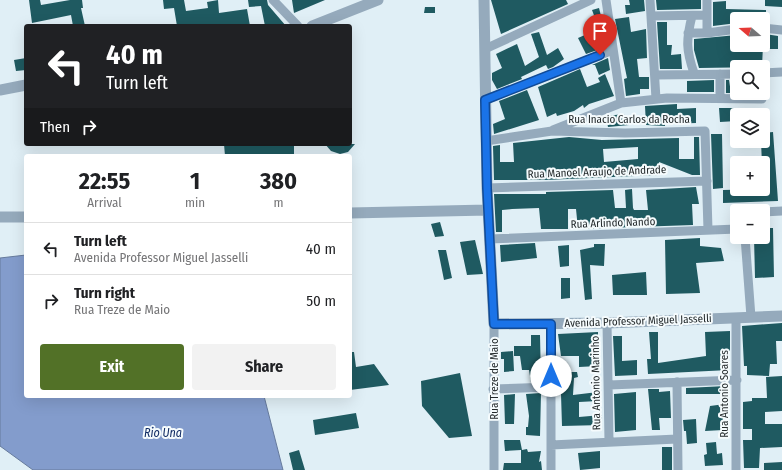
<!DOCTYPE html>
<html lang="en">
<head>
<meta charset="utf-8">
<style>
	:root { --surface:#fff; --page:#f2f2f2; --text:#202124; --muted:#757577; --line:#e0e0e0; --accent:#527127 }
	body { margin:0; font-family:"Fira Sans Condensed",sans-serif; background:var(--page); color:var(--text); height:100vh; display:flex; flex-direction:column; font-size:15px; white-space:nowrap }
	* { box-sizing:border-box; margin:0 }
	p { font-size:13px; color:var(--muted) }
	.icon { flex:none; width:22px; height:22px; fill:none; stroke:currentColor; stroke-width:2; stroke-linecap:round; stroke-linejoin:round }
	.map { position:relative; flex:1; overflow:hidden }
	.sheet { position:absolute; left:24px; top:154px; width:328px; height:244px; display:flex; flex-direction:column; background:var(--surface); border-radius:4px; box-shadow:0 4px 16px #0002 }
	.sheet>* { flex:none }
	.hud { position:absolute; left:24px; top:24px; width:328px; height:122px; border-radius:4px; box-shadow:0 4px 16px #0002; background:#202124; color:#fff; overflow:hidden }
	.needle { width:26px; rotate:289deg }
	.controls { position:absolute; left:730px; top:12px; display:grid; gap:8px }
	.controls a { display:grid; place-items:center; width:40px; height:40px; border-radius:4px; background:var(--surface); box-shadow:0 4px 16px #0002; font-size:20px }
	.pin { position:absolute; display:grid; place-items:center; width:34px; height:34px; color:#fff; margin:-41px -17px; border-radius:50% 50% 50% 0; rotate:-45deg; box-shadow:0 0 4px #0007 }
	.pin .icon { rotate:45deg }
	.me { position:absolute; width:44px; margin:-22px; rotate:0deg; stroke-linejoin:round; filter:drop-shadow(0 0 3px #0008) }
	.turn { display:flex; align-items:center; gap:14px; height:84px; padding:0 16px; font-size:18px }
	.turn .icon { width:52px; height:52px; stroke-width:2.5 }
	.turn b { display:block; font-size:28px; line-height:34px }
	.then { display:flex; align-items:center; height:38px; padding:0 16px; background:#0003; gap:8px; font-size:15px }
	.eta { display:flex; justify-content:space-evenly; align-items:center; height:68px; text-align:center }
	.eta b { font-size:24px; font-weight:700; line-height:28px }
	.primary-button { display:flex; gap:8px; margin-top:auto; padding:8px 16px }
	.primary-button a { flex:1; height:46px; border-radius:4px; background:var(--accent); color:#fff; font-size:16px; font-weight:700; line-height:46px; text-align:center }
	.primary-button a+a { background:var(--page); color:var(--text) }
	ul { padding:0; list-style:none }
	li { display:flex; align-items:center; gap:12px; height:52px; padding:0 16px; border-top:1px solid var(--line) }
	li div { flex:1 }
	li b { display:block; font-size:15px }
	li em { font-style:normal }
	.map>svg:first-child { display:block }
</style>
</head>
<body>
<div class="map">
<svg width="782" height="470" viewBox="0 0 782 470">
	<rect width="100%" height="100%" fill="#e0eff6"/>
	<path fill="#839ccc" stroke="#667a9c" d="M26 255V396H264L283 470H33L0 446V258Z"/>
	<path fill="#1f5a61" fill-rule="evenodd" d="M29 0H40L41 5 70 0H82L83 8H81L85 26H73L71 15 32 23Z
		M163 0H184L186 11 208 8 207 2 218 0 219 13 247 9 250 26H177L174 8 164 9Z
		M248 0H267L268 5 286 26H265L261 6 249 7Z
		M292 0H325L294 13Z
		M491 0H566L568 4 501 34Z
		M629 0H644L645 11 626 14 625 5H630Z
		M656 0H701V9L657 10Z
		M765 0H782V7L765 6Z
		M726 1V9L766 10V19H737V23L713 26V2Z
		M425 7H435V13H424Z
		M599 8 603 24 598 26 592 10Z
		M629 17 631 32 646 29 647 58 637 59 639 77H649V89H640V94L626 96 624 79 627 78 615 19Z
		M657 22H667V45H672L671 55 681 54 682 69H660Z
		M603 27 606 41 601 43 603 48 586 54 578 38Z
		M539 32 547 55 558 48 564 59 553 67 548 69 546 65 521 77 522 79 497 89 492 80V73L502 68 496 54 517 44 525 66 539 57 531 34Z
		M765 34 778 36V49H765Z
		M737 35V45H763L762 67 699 68 694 50V39Z
		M26 58V70L16 71 14 60Z
		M608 58 610 70 599 75 595 65H592Z
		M580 69 587 87 600 82 598 78 605 74 614 96 589 104 584 108 583 105 574 111 557 116 556 113 547 117 538 87Z
		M714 80V92H687V81Z
		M726 80H729L731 93H726Z
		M527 90 539 120 494 134 493 124 505 119 499 101Z
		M677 104V109L696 108V123L665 124V126L646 125 645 106Z
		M719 108H762V115H737V121L720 122Z
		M624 114 629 125 608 127 606 116Z
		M773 132 778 201 723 203V190L763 189 761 141H763V133Z
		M711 134H722L723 188 713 189Z
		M569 137 602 140 679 138V159H694V137H699L700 175H692L659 162 658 175 545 180H494L493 146 500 145V162H514L513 143ZM638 147V159L604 162 603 149Z
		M224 144H294V156H225Z
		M325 144H355L348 152 340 154 331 151Z
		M696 187 699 204H692L693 225 578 229 576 209H568V229H541L539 208 512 209 502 210V232H496L494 194H546V192L613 190 615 208H626L625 190 632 189 633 208 634 210H648L646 190Z
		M440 222 444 236 435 237 431 224Z
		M763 228H773L774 277 755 278 754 237H763Z
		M700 238V246L721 248 724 261 696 263 700 293 666 294 665 240Z
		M475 240 483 274 467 275 460 242Z
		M535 243 537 258 501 262 500 245Z
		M594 244H605L604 266 590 265 592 299 585 300 580 250 594 247Z
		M569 245V266L560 267 558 246Z
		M438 250H446L452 278 444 280Z
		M646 272 647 295H613L612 275Z
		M561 278H570V298L561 299Z
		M782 323V341H776L777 364H770L769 376 747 375V366H744L742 326Z
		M730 331V351H728L729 370 648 374 647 359H651L649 332H658V363L706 356 705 332Z
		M598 332V366L579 367V356H561L558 334Z
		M531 335H540L541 381 531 382 529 370H522L520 356H514V346H531Z
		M613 336H622V361L637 360V375L615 376Z
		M513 351 514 371 504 372V359H501V352Z
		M350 352H354L356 367 374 364 389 385 350 390Z
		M564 372H577L578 377 574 378 573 395 598 392V401L579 402V417L602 415V425L562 426 561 394 563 385H566Z
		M460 373 472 436 449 438 422 406 421 381Z
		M782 376V411L765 412V424H782V447L760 448 759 468H744L743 440H752V429H743V402L752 401V398H767L766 377Z
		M726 386V394H686V388Z
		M648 389H659V392L670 391 671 418H659L660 430H652Z
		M636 392V430L615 432 614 394Z
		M541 393 540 436 526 435V427H528L529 416 526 394Z
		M515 394 514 424H505L504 395Z
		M725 404 726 415 723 416V430L705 431 710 406Z
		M356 413 359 428 315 435 313 420Z
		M696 419 697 443 687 444 686 431H684L683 420Z
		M504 440H520L522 450 527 449 528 452 541 451 539 462 541 461 542 470H503L504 463H521V450L505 451Z
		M716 442 717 454 722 453 723 465 705 466 704 455 707 454 706 443Z
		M662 447H672V470H662Z
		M299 450 305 470H293L289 453Z
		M600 451V468L580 470 578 453Z
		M782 462V470H764V463Z"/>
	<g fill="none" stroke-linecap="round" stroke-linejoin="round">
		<path stroke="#95aabc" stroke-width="9" d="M273 0 298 26
			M606 0 621 103
			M650 0 656 99
			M707 0V33
			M651 16 707 15
			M692 16C686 40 686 50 694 73
			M763 28 782 30
			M688 33H707L737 29
			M485 49 591 0
			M763 73 782 72
			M656 75 737 74
			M720 98V74
			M485 100 613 50
			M553 130 621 103 667 98 762 99
			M486 141 552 131 625 133 705 131 708 230
			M487 188 707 181
			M763 212 782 211
			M745 237 751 317
			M489 239 737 229
			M736 318V470
			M607 323 609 442
			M494 324V470
			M551 324V470
			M677 382 678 470
			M609 385 737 380
			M493 389 551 387
			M551 445 677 439"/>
		<path stroke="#95aabc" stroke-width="11" d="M484 0 487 188 494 324 607 323 782 316
			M312 26 378 0
			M0 90 26 85
			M350 213 488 210
			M0 217H26"/>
	</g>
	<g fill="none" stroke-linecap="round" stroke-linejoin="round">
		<g stroke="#114b97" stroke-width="10">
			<path id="route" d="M551 376V324H494L487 188 485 100 600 55"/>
		</g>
		<use href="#route" stroke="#1a73e8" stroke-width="7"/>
	</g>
	<g text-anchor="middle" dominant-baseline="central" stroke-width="4" stroke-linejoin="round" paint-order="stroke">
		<g font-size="11" fill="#23292b" stroke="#f5fbfd">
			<text x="629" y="119">Rua Inacio Carlos da Rocha</text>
			<text transform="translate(597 172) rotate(-2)">Rua Manoel Araujo de Andrade</text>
			<text transform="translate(613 223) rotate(-2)">Rua Arlindo Nando</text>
			<text transform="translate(638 321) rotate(-2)">Avenida Professor Miguel Jasselli</text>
			<text transform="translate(494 379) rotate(-90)">Rua Treze de Maio</text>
			<text transform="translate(596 383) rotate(-91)">Rua Antonio Marinho</text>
			<text transform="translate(724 394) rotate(-90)">Rua Antonio Soares</text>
		</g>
		<g font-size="12" font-style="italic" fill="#0f2a63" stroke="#f5fbfd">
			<text x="163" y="433">Rio Una</text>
		</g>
	</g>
</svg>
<div class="controls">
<a><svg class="needle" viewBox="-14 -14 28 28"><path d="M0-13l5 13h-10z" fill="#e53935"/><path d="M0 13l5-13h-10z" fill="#757577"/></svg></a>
<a><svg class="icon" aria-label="search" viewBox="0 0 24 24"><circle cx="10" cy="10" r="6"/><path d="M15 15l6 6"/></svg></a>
<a><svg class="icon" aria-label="layers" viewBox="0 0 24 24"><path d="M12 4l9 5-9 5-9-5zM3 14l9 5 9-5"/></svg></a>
<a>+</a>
<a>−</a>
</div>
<div class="pin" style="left:600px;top:55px;background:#d93025"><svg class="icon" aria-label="arrive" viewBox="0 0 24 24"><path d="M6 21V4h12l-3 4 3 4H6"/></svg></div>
<svg class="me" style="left:551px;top:376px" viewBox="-20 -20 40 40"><circle r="19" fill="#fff"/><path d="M0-13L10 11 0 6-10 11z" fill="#1a73e8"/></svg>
<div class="hud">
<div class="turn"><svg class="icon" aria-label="left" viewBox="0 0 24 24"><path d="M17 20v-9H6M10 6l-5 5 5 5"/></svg><div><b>40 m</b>Turn left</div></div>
<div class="then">Then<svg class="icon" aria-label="right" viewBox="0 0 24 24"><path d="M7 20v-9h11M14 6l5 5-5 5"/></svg></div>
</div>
<section class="sheet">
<div class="eta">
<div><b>22:55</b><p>Arrival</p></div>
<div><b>1</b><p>min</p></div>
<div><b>380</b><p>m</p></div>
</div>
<ul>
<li><svg class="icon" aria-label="left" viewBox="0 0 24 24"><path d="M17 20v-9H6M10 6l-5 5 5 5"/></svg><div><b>Turn left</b><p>Avenida Professor Miguel Jasselli</p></div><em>40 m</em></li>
<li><svg class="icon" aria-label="right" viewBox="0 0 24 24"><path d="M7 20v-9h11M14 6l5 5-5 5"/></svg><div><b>Turn right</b><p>Rua Treze de Maio</p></div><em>50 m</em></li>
</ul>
<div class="primary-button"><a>Exit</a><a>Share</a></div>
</section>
</div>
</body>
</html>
